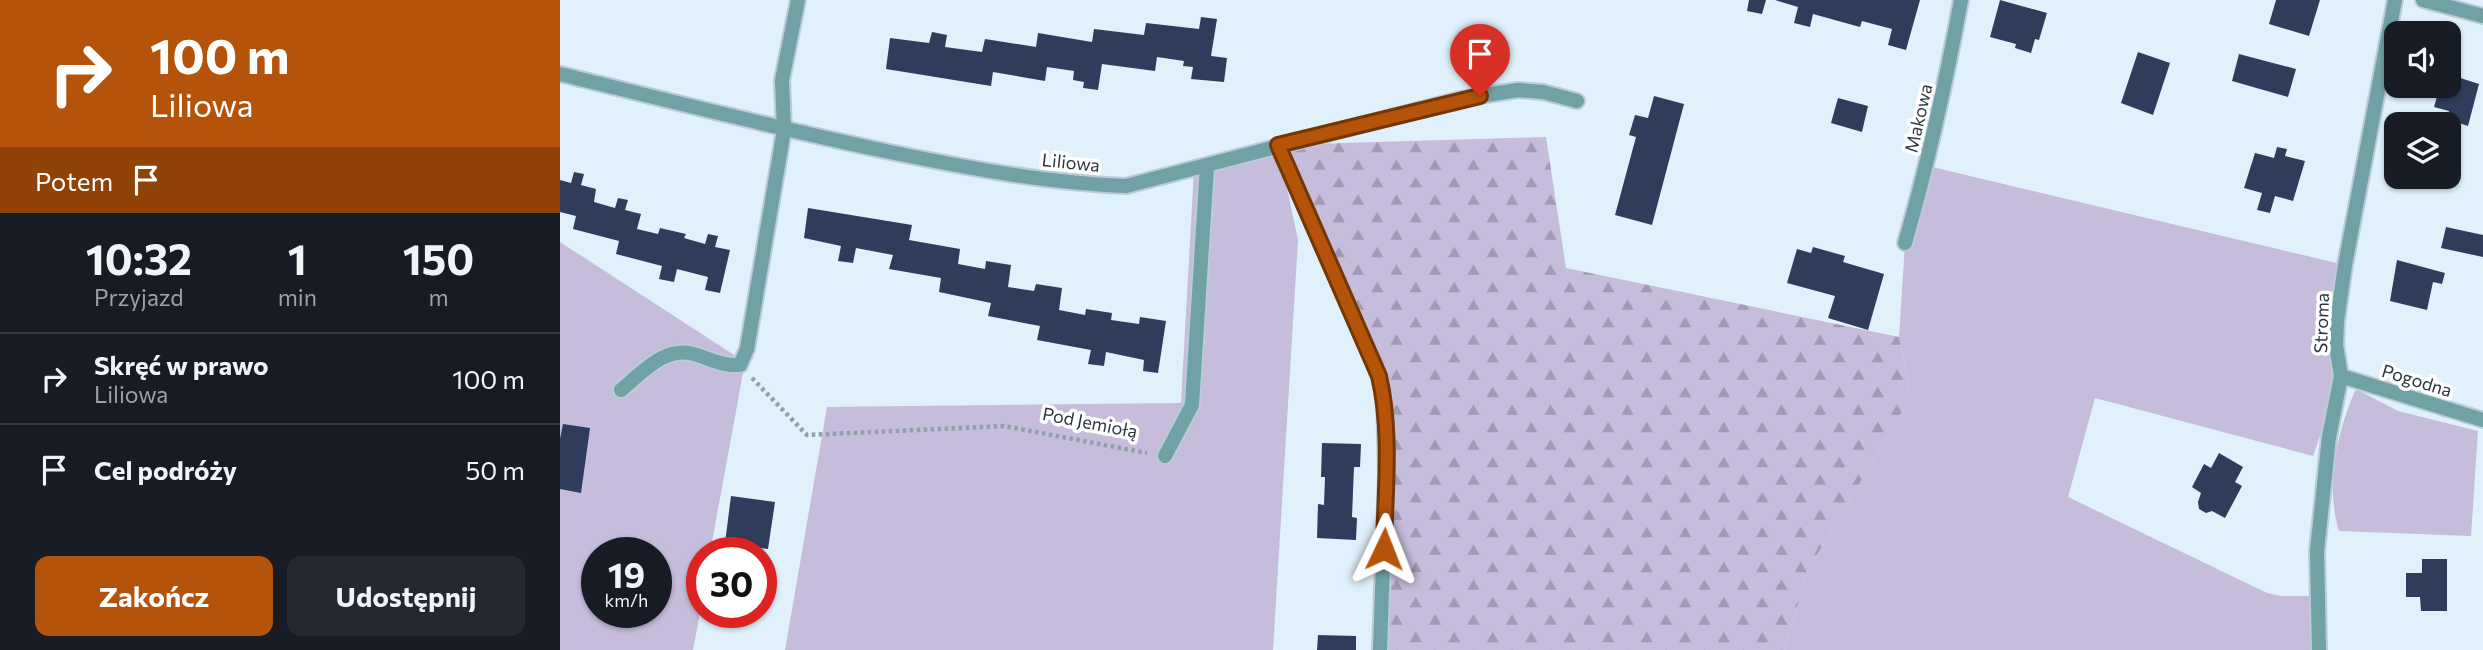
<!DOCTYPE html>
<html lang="pl">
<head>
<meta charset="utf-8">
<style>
	:root { --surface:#171b24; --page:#242831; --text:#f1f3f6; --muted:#9ea1a6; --line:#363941; --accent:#b45309 }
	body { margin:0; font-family:Commissioner,sans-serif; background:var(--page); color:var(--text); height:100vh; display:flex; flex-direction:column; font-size:26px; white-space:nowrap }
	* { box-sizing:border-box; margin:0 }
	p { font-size:23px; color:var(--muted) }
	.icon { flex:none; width:38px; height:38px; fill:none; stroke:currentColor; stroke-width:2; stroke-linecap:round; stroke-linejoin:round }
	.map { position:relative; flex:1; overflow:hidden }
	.details { display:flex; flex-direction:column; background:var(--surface); width:560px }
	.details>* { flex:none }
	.guide { background:#b45309; color:#fff; overflow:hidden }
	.buttons { position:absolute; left:1824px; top:21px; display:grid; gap:14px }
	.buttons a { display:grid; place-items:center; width:77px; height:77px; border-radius:14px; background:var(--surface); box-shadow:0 2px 5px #0004; font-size:35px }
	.speed { position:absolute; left:21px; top:537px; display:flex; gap:14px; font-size:35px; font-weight:700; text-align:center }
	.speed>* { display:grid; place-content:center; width:91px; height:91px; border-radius:50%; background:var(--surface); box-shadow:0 2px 5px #0004; line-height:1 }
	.speed small { font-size:18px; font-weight:400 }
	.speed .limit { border:10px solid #d22; background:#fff; color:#111 }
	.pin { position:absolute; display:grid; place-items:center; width:60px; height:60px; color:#fff; margin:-72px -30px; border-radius:50% 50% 50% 0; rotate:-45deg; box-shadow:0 0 7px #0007 }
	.pin .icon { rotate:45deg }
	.me { position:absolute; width:77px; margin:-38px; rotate:2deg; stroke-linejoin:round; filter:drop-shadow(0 0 5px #0008) }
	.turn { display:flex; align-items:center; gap:24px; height:147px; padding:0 35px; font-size:32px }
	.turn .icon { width:91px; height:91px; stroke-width:2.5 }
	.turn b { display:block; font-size:49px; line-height:60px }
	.then { display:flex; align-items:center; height:66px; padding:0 35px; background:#0003; gap:14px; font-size:26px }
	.eta { display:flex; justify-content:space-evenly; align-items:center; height:119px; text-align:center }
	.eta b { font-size:42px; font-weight:700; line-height:49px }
	.action { display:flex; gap:14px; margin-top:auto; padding:14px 35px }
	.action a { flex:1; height:80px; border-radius:14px; background:var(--accent); color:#fff; font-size:28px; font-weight:700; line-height:80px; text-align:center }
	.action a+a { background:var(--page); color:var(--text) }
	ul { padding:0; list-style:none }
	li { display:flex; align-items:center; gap:21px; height:91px; padding:0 35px; border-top:2px solid var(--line) }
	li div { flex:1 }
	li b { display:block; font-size:26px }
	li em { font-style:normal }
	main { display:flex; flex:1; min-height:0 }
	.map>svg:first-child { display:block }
</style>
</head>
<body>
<main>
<section class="details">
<div class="guide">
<div class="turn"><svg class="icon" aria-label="right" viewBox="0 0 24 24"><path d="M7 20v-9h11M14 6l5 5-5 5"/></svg><div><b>100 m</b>Liliowa</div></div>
<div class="then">Potem<svg class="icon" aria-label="arrive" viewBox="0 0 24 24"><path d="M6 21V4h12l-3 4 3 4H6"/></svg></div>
</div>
<div class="eta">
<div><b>10:32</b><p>Przyjazd</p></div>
<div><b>1</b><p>min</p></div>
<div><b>150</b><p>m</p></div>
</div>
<ul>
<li><svg class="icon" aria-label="right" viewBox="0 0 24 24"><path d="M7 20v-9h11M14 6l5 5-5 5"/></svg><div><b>Skręć w prawo</b><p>Liliowa</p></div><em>100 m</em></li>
<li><svg class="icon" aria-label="arrive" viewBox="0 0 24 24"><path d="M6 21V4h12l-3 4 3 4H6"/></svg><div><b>Cel podróży</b></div><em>50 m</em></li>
</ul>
<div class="action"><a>Zakończ</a><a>Udostępnij</a></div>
</section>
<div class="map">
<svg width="1923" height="650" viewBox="0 0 1923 650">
	<defs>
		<pattern id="forest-firs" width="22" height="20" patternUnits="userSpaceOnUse" patternTransform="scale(1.75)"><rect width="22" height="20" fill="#c6bcdb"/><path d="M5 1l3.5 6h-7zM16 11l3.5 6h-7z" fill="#a19ab3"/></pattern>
	</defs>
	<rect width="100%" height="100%" fill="#e0f1fc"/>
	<path fill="#c6bcdb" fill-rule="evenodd" d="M718 145 738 240 713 650H225L267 407 621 403 634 170Z
		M1368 166 1785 265 1781 376 1753 456 1535 398 1508 497 1707 593 1721 596H1749L1751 650H1224L1248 570 1351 397 1339 337 1345 243Z
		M0 242 185 362 150 553H142V602L133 650H0ZM37 553H96V612H37Z
		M1796 389 1838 411 1918 431 1911 536 1779 531C1765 486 1777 431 1796 389Z"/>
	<path fill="url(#forest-firs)" d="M986 137 1006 268 1339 337 1351 397 1248 570 1224 650H820L824 395 718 145Z"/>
	<path fill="#303c5c" d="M1189 0H1206L1202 14 1187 11Z
		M1215 0H1360L1346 50 1328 45 1332 29 1302 21 1300 27 1253 14 1250 27 1234 23 1238 7Z
		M1440 0 1487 13 1479 40 1475 39 1471 53 1455 48 1456 44 1430 37Z
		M1716 0H1760L1749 36 1709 24Z
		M641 17 657 19 651 56 667 58 664 82 631 79 633 67 623 66 624 61 597 57 595 71 542 64 538 90 523 88 524 82 513 80 514 71 487 67 485 81 433 72 431 86 326 69 330 38 369 43 372 32 387 35 385 47 422 52 425 39 476 47 478 33 532 42 534 29 584 35 586 23 639 29Z
		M1578 52 1610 63 1593 115 1561 103Z
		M1679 54 1736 69 1728 97 1672 81Z
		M1888 74 1919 84 1908 126 1887 119 1889 111 1874 107 1880 86H1888Z
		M1094 96 1124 104 1092 225 1055 215 1076 137 1069 135 1075 115 1088 118Z
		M1278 98 1308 106 1302 132 1271 123Z
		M1717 147 1727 149 1725 156 1745 161 1733 201 1715 196 1710 213 1697 210 1702 193 1684 188 1695 153 1714 158Z
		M14 172 24 174 21 185 36 189 34 202 55 208 58 198 68 200 65 210 81 214 77 229 98 234 100 228 126 234 124 238 145 244 148 234 158 236 155 247 170 250 160 293 145 290 148 277 117 269 114 282 99 279 102 266 56 254 59 241 13 229 16 216 0 212V180L11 183Z
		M248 208 352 225 349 240 400 249 398 264 425 269 426 261 451 265 448 287 474 291 476 284 502 288 499 310 525 315 526 309 552 313 551 320 579 324 580 317 606 321 598 373 583 371 584 360 546 352 544 366 528 364 531 350 477 340 480 326 428 316 431 303 379 292 381 278 329 269 333 255 296 248 293 263 278 261 281 246 244 238Z
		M1886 227 1923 235V257L1881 248Z
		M1253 247 1285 256 1283 262 1324 274 1308 330 1268 318 1275 296 1227 283 1237 249 1251 253Z
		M1837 260 1885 273 1882 284 1873 282 1867 310 1830 301Z
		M3 424 30 428 21 493 0 489V439Z
		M762 443 801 444 800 467H794L792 517 797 518 796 540 757 538 758 504 764 505 765 477H761Z
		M1659 453 1683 467 1675 482 1682 486 1665 518 1652 511 1646 513 1639 509 1638 502 1641 493 1632 487 1644 464 1651 468Z
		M171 496 215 502 208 549 165 543Z
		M1862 559H1887V611H1861L1860 597H1846V573H1862Z
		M758 635 796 636V650H757Z"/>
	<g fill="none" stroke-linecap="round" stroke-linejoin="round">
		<g stroke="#bcccd6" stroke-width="18">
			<path id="minor" d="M0 74C110 101 219 129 330 152 408 168 486 183 566 186L901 99 958 90 983 92 1017 101
				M718 145 819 376 824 396 826 473 820 650
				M1345 243C1368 163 1386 82 1401 0
				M1781 376 1923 420
				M61 390C83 372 106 344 137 355 152 360 164 366 180 365L187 349 224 130 222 80 238 0
				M605 456 632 405 647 166
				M1759 650 1757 551 1769 437 1781 376 1776 345 1777 321 1785 265 1835 0"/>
		</g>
		<g stroke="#bcccd6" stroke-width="18">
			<path id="tertiary" d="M1863 0 1923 16"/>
		</g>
		<path stroke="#919fa8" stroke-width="4.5" stroke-dasharray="3.5 3.5" stroke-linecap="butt" d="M192 378 247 435 444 426 587 453"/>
		<use href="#minor" stroke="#70a1a5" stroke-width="14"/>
		<use href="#tertiary" stroke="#70a1a5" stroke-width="14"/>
	</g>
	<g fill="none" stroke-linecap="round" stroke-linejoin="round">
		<g stroke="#753606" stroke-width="18">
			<path id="route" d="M824 549C825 493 832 431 819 376L718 145 920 96"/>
		</g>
		<use href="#route" stroke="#b45309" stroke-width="12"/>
	</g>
	<g text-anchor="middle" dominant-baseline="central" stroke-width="7" stroke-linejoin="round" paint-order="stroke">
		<g font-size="18" fill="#2b363d" stroke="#fff">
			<text transform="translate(1358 118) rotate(-77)">Makowa</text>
			<text transform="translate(511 162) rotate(6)">Liliowa</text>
			<text transform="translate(1761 323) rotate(-88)">Stroma</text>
			<text transform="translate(1857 380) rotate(17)">Pogodna</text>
			<text transform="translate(530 422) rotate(11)">Pod Jemiołą</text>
		</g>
	</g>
</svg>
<div class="buttons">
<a><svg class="icon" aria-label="sound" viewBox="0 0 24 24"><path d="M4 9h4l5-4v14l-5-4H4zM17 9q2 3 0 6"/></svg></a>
<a><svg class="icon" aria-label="layers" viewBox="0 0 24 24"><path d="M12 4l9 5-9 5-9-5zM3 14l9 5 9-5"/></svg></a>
</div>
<div class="speed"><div>19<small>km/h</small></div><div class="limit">30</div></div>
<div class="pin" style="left:920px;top:96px;background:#d93025"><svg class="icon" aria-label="arrive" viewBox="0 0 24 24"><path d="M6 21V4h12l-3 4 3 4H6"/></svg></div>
<svg class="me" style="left:824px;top:549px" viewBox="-20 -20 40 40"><path d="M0-17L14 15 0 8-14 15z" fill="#b45309" stroke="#fff" stroke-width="4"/></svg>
</div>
</main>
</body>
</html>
